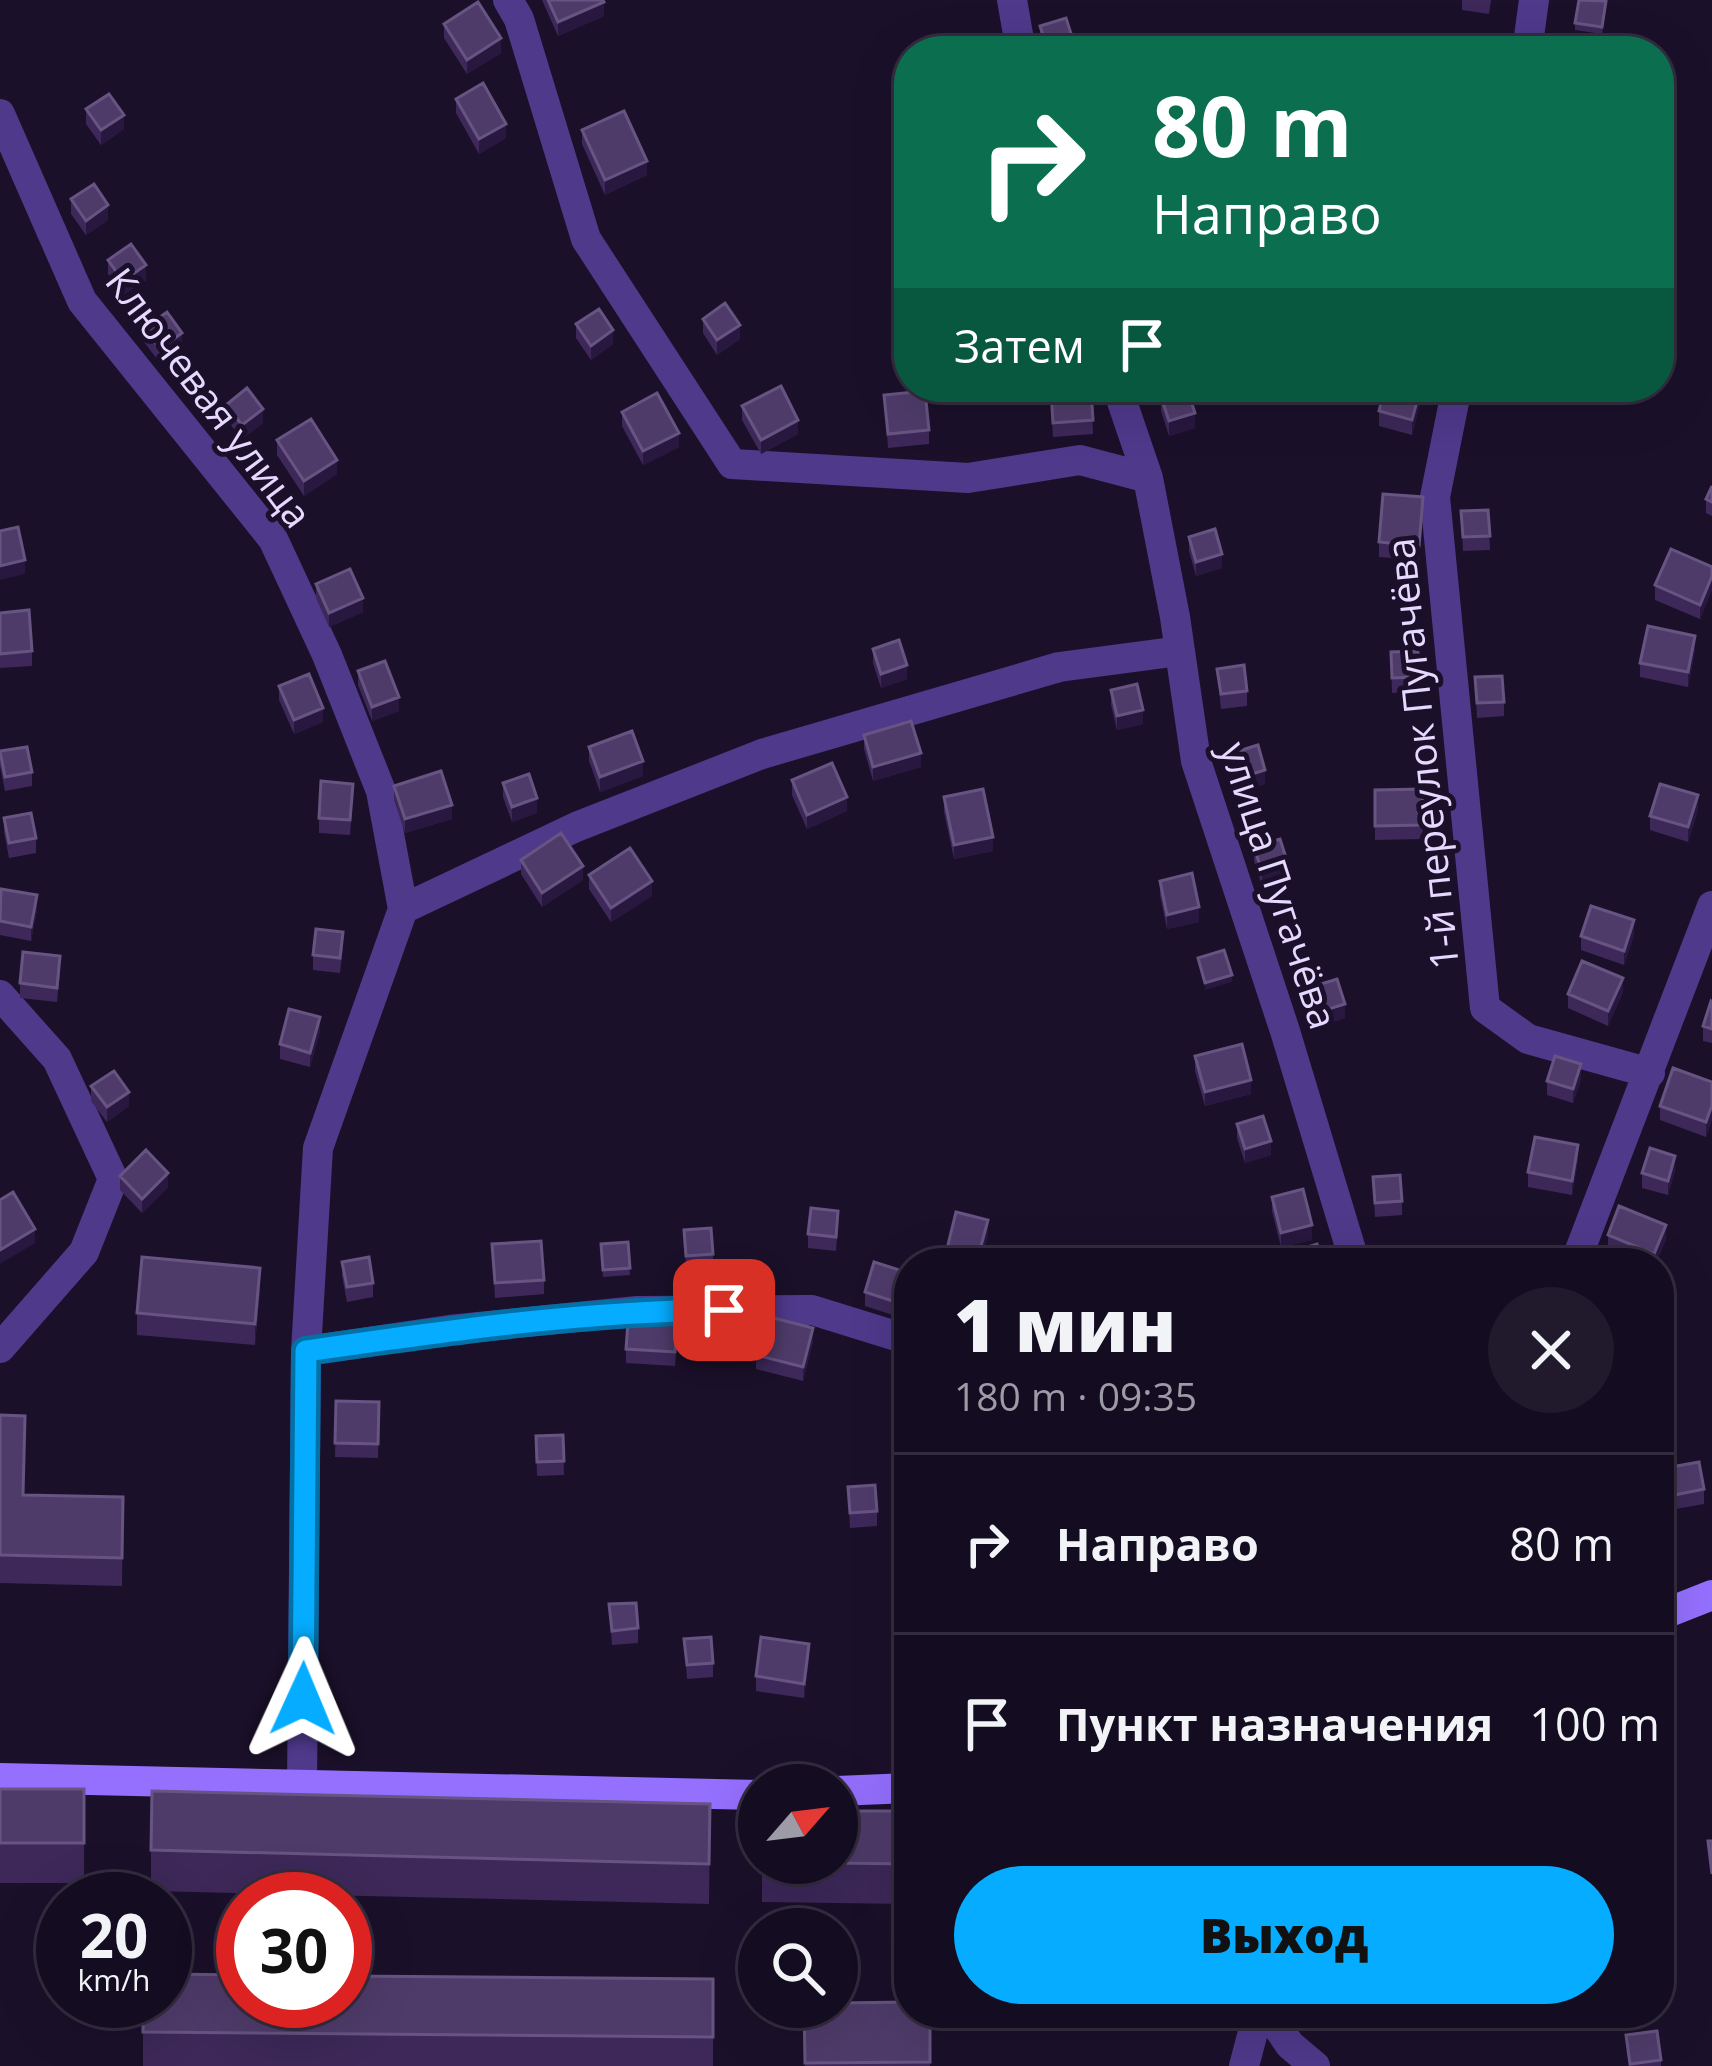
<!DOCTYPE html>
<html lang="ru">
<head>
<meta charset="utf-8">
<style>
	:root { --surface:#140c20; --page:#211a2d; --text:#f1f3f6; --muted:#9d9ba5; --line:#332c3e; --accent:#05acff }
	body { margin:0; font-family:"Open Sans",sans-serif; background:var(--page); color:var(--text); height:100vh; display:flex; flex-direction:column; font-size:45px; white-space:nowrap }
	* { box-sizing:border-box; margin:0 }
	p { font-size:39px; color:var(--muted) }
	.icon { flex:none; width:66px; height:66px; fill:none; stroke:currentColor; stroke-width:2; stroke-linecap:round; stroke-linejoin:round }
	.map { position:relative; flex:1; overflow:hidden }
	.sheet { position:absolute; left:894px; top:1248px; width:780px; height:780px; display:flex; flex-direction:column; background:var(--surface); border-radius:48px; box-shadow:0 12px 48px #0002,0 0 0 3px var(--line) }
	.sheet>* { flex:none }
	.top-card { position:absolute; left:894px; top:36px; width:780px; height:366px; border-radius:48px; box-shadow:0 12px 48px #0002,0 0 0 3px var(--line); background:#0b6e4f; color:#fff; overflow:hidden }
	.needle { width:78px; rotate:62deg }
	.tools { position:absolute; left:738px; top:1764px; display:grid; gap:24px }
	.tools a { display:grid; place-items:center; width:120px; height:120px; border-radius:50%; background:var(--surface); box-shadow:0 12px 48px #0002,0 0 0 3px var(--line); font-size:60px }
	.speed { position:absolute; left:36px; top:1872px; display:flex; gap:24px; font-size:60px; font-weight:700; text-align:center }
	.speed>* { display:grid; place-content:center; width:156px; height:156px; border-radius:50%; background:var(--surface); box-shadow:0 12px 48px #0002,0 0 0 3px var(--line); line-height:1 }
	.speed small { font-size:30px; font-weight:400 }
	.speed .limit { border:18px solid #d22; background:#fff; color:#111 }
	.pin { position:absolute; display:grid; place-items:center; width:102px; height:102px; color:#fff; margin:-51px; border-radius:24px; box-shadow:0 6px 18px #0006 }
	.me { position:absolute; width:132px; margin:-66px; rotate:1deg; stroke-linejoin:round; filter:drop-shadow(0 0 9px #0008) }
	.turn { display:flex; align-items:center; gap:42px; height:252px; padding:0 60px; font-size:54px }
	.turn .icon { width:156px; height:156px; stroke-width:2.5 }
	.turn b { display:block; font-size:84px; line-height:102px }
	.then { display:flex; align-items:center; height:114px; padding:0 60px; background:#0003; gap:24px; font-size:45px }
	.round { display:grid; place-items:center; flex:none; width:126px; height:126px; border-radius:63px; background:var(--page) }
	.overview { display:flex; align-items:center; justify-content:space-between; height:204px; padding:0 60px }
	h1 { font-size:72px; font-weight:800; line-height:90px }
	.button { display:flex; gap:24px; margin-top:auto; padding:24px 60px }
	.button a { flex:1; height:138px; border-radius:72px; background:var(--accent); color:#111; font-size:48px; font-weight:800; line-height:138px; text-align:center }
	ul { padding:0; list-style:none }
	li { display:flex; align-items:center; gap:36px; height:180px; padding:0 60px; border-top:3px solid var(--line) }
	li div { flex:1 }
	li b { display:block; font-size:45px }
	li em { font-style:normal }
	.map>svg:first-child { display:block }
</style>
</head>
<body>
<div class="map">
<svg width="1712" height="2066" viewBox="0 0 1712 2066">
	<rect width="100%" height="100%" fill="#1b102a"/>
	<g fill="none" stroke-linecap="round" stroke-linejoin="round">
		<path stroke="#4f398b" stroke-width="30" d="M508 0 519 19 586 239 732 464 968 478 1080 460 1148 478
			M1012 0 1021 51
			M1527 51 1534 0
			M0 114 82 301 273 539 327 655 381 791 403 909 318 1148 306 1351 302 1786
			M1117 387 1148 478 1175 617 1196 761 1285 1031 1355 1263
			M1457 387 1435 497 1485 1008 1528 1039 1650 1073
			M403 909 576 827 762 754 1059 667 1180 651
			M0 995 57 1059 113 1179 84 1252 0 1348
			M1575 1263 1712 906
			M306 1351 449 1330 637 1311 812 1310 909 1340
			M1268 2013 1290 2045 1315 2066
			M1244 2066 1258 2013"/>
		<path stroke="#9570ff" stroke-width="30" d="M1659 1616 1712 1595
			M0 1778 759 1795
			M837 1791 909 1788"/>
	</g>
	<path fill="#3d2859" d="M542 0H603L604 16 558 36Z
		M1462 0H1491L1489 14 1462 10Z
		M1606 8 1602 34 1575 30V23Z
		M444 24 501 53 467 74 444 38Z
		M1040 26 1074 51H1043L1040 40Z
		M456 99 506 138 479 154 456 113Z
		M86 109 124 129 101 145 86 124Z
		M582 130 647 175 605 195 582 144Z
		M71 199 108 220 86 235 71 214Z
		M108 260 146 280 123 295 108 274Z
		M703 319 740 339 717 355 703 333Z
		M576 324 613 344 591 360 576 338Z
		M144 328 182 347 160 363 144 342Z
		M1422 387V396L1412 435 1379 426V411Z
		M1091 388 1093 434 1053 437 1051 405Z
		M884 395 929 430V444L888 448Z
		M1161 397 1195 428 1169 436 1161 411Z
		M226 405 263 423 242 439 226 419Z
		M742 406 798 434 761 454 742 420Z
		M622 412 679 447 643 465 622 426Z
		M277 440 337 474 304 496 277 455Z
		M1712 486V516L1706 513V499Z
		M1488 510 1490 550 1463 551 1461 511Z
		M1423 512 1419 560 1379 557V542Z
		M1189 537 1222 568 1196 576 1189 551Z
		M1712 567V590L1700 619 1655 600V585Z
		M316 584 363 612 329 627 316 598Z
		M0 613 32 651V666L0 668Z
		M873 649 907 679 881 688 873 663Z
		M1695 650 1688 687 1640 677V663Z
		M1418 651 1419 691 1392 693 1391 652Z
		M1217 669 1247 691V706L1221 709Z
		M358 671 399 711 372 721 358 685Z
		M1475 677 1504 702V716L1477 718Z
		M279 686 323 722 294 734 279 700Z
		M1111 690 1143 724 1117 730 1111 705Z
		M864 735 921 767 873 781 864 749Z
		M589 747 643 776 600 792 589 761Z
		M0 751 32 772V786L5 791 0 766Z
		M1232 753 1265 784 1239 792 1232 767Z
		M792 780 847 811 807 829 792 795Z
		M503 783 537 813 512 822 503 797Z
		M394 786 452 819 405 833 394 800Z
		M1422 789 1423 839 1375 840V790Z
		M944 797 993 851 954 859 944 812Z
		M353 798 350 835 319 833V818Z
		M1698 810 1688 842 1650 830V816Z
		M4 818 36 838V853L9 858 4 832Z
		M1254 847 1288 878 1262 886 1254 861Z
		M521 860 583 880 542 907 521 874Z
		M589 875 652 896 611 922 589 889Z
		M1160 881 1199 922 1167 929 1160 895Z
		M0 894 37 910 31 941 0 935Z
		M1634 935 1624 965 1581 950V936Z
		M343 947 340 973 313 970V955Z
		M60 970 57 1002 20 998V983Z
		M1311 987 1345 1018 1319 1026 1311 1001Z
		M1623 992 1608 1026 1568 1008V994Z
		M1712 1002V1043L1703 1041V1026Z
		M320 1031 310 1067 280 1059V1044Z
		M1195 1056 1251 1094 1205 1106 1195 1071Z
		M1581 1079 1573 1103 1547 1095V1081Z
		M1712 1082V1119L1706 1137 1660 1120V1106Z
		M91 1086 129 1106 107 1122 91 1101Z
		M1237 1124 1271 1155 1245 1163 1237 1138Z
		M1578 1160 1572 1195 1528 1187V1172Z
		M1675 1171 1668 1195 1642 1188V1173Z
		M120 1176 168 1187 142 1213 120 1190Z
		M1373 1177 1402 1201V1215L1375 1217Z
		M1272 1197 1312 1240 1281 1247 1272 1211Z
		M838 1225 836 1251 808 1248V1234Z
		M684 1230 713 1254V1268L686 1270Z
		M988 1234 981 1263H946V1253Z
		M1608 1235 1666 1239 1656 1263H1642L1608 1250Z
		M628 1242 630 1275 603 1277 601 1244Z
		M492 1244 544 1280V1294L495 1298Z
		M342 1262 373 1283V1297L347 1302 342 1276Z
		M909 1273V1296L902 1318 865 1306V1292Z
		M260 1289 255 1345 137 1335V1313Z
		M678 1326 675 1366 626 1363V1349Z
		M813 1342 803 1381 756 1369V1355Z
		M336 1401 379 1402 378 1458 335 1457Z
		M0 1415 24 1495 123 1497 122 1586 0 1583Z
		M563 1435 564 1475 537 1476 536 1436Z
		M1660 1469 1704 1489V1504L1665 1511 1660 1484Z
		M848 1487 877 1511V1526L850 1528Z
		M609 1604 638 1628V1643L612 1645Z
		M684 1639 713 1663V1677L687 1679Z
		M809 1659 804 1698 756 1691V1676Z
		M0 1789H84V1883H0Z
		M710 1804 709 1904 151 1891V1850Z
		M909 1811V1904L762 1902V1863H837Z
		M713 1979V2066H143V2001Z
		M804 2007 930 2013V2066H805Z
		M1626 2035 1661 2060V2066H1629Z"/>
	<path fill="#28173e" d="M604 2V16L558 36V22Z
		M501 38V53L467 74V60Z
		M1074 43V51H1048Z
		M124 115V129L101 145V130Z
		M506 124V138L479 154V139Z
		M647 161V175L605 195V180Z
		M108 205V220L86 235V221Z
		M146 265V280L123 295V281Z
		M740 325V339L717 355V340Z
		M613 330V344L591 360V346Z
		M182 333V347L160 363V349Z
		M1421 387 1422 396 1412 435V420Z
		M263 409V423L242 439V425Z
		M1195 413V428L1169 436V421Z
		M798 420V434L761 454V440Z
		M679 433V447L643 465V451Z
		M337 460V474L304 496V481Z
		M1222 554V568L1196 576V562Z
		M25 560V574L0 580V566Z
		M1712 576V590L1700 619V605Z
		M363 598V612L329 627V613Z
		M1695 636V650L1688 687V672Z
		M907 665V679L881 688V674Z
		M399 697V711L372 721V707Z
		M323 708V722L294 734V720Z
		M1143 710V724L1117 730V716Z
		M921 753V767L873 781V767Z
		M643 761V776L600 792V777Z
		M1265 770V784L1239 792V778Z
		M1698 795V810L1688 842V827Z
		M847 797V811L807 829V815Z
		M537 798V813L512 822V807Z
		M452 805V819L405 833V819Z
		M993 837V851L954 859V845Z
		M1288 864V878L1262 886V872Z
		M583 866V880L542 907V893Z
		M652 881V896L611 922V908Z
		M37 895V910L31 941V927Z
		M1199 907V922L1167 929V915Z
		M1634 920V935L1624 965V951Z
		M1232 975V982L1205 990V983Z
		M1623 978V992L1608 1026V1011Z
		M1345 1004V1018L1319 1026V1012Z
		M320 1017V1031L310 1067V1053Z
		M1581 1064V1079L1573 1103V1089Z
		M1251 1080V1094L1205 1106V1092Z
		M129 1092V1106L107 1122V1107Z
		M1712 1105V1119L1706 1137V1122Z
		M1271 1141V1155L1245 1163V1149Z
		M1578 1145V1160L1572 1195V1181Z
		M1675 1156V1171L1668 1195V1181Z
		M168 1173V1187L142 1213V1199Z
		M988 1220V1234L981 1263H977Z
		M1312 1225V1240L1281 1247V1233Z
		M1666 1225V1239L1656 1263H1654V1254Z
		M35 1229V1243L0 1264V1250Z
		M260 1268V1289L255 1345V1324Z
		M909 1282V1296L902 1318V1304Z
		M813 1328V1342L803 1381V1367Z
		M809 1644V1659L804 1698V1684Z"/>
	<path fill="#4f3b6a" stroke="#675482" stroke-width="3" d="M548 0H603L604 2 558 22Z
		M1579 0 1606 1 1602 27 1575 23Z
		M478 2 501 38 467 60 444 24Z
		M1066 18 1074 43 1048 51 1040 26Z
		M483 83 506 124 479 139 456 99Z
		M109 94 124 115 101 130 86 109Z
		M624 111 647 161 605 180 582 130Z
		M94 184 108 205 86 221 71 199Z
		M131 244 146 265 123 281 108 260Z
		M725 303 740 325 717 340 703 319Z
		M599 309 613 330 591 346 576 324Z
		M167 312 182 333 160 349 144 328Z
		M781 386 798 420 761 440 742 406Z
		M1385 387H1421L1412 420 1379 411Z
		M247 388 263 409 242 425 226 405Z
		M1091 388 1093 420 1053 423 1051 391Z
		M1187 389 1195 413 1169 421 1161 397Z
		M925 391 929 430 888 434 884 395Z
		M657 393 679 433 643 451 622 412Z
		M311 419 337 460 304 481 277 440Z
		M1712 486V502L1706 499Z
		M1383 494 1423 497 1419 546 1379 542Z
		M1488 510 1490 536 1463 537 1461 511Z
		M18 527 25 560 0 566V531Z
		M1215 529 1222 554 1196 562 1189 537Z
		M1671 549 1712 567V576L1700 605 1655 585Z
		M350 569 363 598 329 613 316 584Z
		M29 610 32 651 0 654V613Z
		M1648 626 1695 636 1688 672 1640 663Z
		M899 640 907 665 881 674 873 649Z
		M1418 651 1419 677 1392 678 1391 652Z
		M385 661 399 697 372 707 358 671Z
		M1244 665 1247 691 1221 694 1217 669Z
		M309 674 323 708 294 720 279 686Z
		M1502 676 1504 702 1477 703 1475 677Z
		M1137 684 1143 710 1117 716 1111 690Z
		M911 721 921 753 873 767 864 735Z
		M632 731 643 761 600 777 589 747Z
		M1258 745 1265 770 1239 778 1232 753Z
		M27 747 32 772 5 777 0 751Z
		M832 763 847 797 807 815 792 780Z
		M441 771 452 805 405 819 394 786Z
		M529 774 537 798 512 807 503 783Z
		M321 781 353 784 350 820 319 818Z
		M1660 784 1698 795 1688 827 1650 816Z
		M983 789 993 837 954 845 944 797Z
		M1422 789 1423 825 1375 826V790Z
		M31 813 36 838 9 843 4 818Z
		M561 833 583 866 542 893 521 860Z
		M1280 839 1288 864 1262 872 1254 847Z
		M630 848 652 881 611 908 589 875Z
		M1192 873 1199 907 1167 915 1160 881Z
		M1 889 37 895 31 927 0 921Z
		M1591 906 1634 920 1624 951 1581 936Z
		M316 929 343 932 340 958 313 955Z
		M1224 950 1232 975 1205 983 1198 958Z
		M23 952 60 956 57 988 20 983Z
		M1582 961 1623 978 1608 1011 1568 994Z
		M1337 979 1345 1004 1319 1012 1311 987Z
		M1711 1001 1712 1002V1029L1703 1026Z
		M289 1009 320 1017 310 1053 280 1044Z
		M1242 1044 1251 1080 1205 1092 1195 1056Z
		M1555 1056 1581 1064 1573 1089 1547 1081Z
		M1673 1068 1712 1082V1105L1706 1122 1660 1106Z
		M114 1071 129 1092 107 1107 91 1086Z
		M1263 1116 1271 1141 1245 1149 1237 1124Z
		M1535 1137 1578 1145 1572 1181 1528 1172Z
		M1650 1148 1675 1156 1668 1181 1642 1173Z
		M146 1150 168 1173 142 1199 120 1176Z
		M1400 1175 1402 1201 1375 1203 1373 1177Z
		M1303 1189 1312 1225 1281 1233 1272 1197Z
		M13 1192 35 1229 0 1250V1200Z
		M1619 1206 1666 1225 1654 1254 1608 1235Z
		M811 1208 838 1211 836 1237 808 1234Z
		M956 1212 988 1220 977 1261 946 1253Z
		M711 1228 713 1254 686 1256 684 1230Z
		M541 1241 544 1280 495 1283 492 1244Z
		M628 1242 630 1268 603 1270 601 1244Z
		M1317 1244 1323 1263H1272L1271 1258Z
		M1493 1248 1520 1256 1517 1263H1489Z
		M142 1257 260 1268 255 1324 137 1313Z
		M369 1257 373 1283 347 1287 342 1262Z
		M874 1262 909 1273V1282L902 1304 865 1292Z
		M629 1309 678 1312 675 1352 626 1349Z
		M766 1316 813 1328 803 1367 756 1355Z
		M336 1401 379 1402 378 1444 335 1443Z
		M0 1415 25 1416 23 1495 123 1497 122 1558 0 1555Z
		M563 1435 564 1461 537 1462 536 1436Z
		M1699 1462 1704 1489 1665 1497 1660 1469Z
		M875 1485 877 1511 850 1513 848 1487Z
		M636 1603 638 1628 612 1631 609 1604Z
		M711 1637 713 1663 687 1665 684 1639Z
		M761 1637 809 1644 804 1684 756 1676Z
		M0 1789H84V1843H0Z
		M152 1791 710 1804 709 1864 151 1850Z
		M837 1811H909V1864L837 1863Z
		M1708 1841H1712V1874Z
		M165 1974 243 1975V2001H345V1976L713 1979V2037L143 2032V2001H165Z
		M909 2002V2013H930V2062L805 2063 804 2007H837V2003Z
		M1657 2031 1661 2060 1630 2064 1626 2035Z"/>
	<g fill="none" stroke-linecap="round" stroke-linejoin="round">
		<g stroke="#0370a6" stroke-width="30">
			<path id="route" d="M303 1699 306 1351C445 1331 583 1311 724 1310"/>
		</g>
		<use href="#route" stroke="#05acff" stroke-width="21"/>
	</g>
	<g text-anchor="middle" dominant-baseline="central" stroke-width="10" stroke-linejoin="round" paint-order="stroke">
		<g font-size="39" fill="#e6d9ff" stroke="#1b102a">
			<text transform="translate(210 397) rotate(53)">Ключевая улица</text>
			<text transform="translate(1421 754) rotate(-96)">1-й переулок Пугачёва</text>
			<text transform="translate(1280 885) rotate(72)">улица Пугачёва</text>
		</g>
	</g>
</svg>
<div class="tools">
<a><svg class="needle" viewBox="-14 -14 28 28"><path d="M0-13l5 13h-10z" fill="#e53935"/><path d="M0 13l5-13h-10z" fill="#9d9ba5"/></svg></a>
<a><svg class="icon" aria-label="search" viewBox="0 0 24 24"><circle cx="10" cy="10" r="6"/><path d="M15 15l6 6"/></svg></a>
</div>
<div class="speed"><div>20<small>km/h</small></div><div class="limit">30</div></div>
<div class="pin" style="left:724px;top:1310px;background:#d93025"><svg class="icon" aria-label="arrive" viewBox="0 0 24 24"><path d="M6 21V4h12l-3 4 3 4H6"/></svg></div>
<svg class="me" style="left:303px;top:1699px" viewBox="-20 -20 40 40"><path d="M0-17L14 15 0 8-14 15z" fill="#05acff" stroke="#fff" stroke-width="4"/></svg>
<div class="top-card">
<div class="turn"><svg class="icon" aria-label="right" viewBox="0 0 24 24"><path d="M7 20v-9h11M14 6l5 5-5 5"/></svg><div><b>80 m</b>Направо</div></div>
<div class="then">Затем<svg class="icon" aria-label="arrive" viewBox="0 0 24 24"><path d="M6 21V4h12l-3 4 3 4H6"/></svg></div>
</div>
<section class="sheet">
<div class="overview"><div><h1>1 мин</h1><p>180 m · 09:35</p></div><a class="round"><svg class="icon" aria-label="close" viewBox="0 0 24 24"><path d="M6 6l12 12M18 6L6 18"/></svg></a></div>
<ul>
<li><svg class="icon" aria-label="right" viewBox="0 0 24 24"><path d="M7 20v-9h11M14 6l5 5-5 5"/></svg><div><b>Направо</b></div><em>80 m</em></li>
<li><svg class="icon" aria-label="arrive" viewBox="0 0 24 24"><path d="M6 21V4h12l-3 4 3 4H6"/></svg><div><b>Пункт назначения</b></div><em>100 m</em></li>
</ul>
<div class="button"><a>Выход</a></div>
</section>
</div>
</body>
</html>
